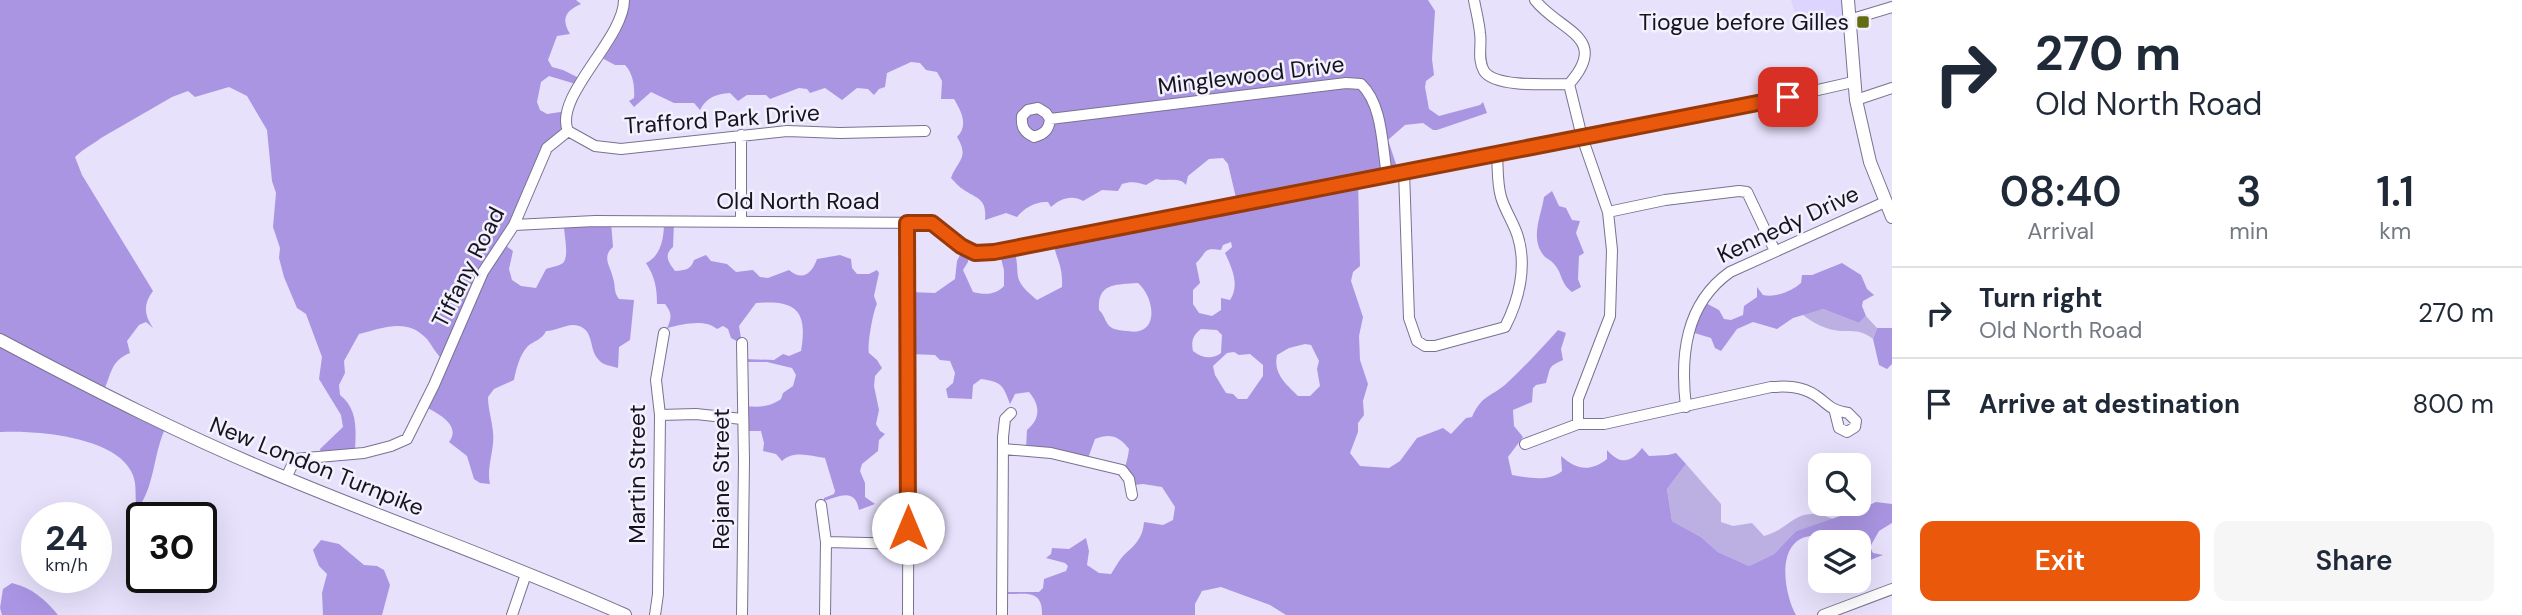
<!DOCTYPE html>
<html lang="en">
<head>
<meta charset="utf-8">
<style>
	:root { --surface:#fff; --page:#f6f6f7; --text:#1f2937; --muted:#747a83; --line:#e0e1e3; --accent:#ea580c }
	body { margin:0; font-family:"DM Sans",sans-serif; background:var(--page); color:var(--text); height:100vh; display:flex; flex-direction:column; font-size:26px; white-space:nowrap }
	* { box-sizing:border-box; margin:0 }
	p { font-size:23px; color:var(--muted) }
	.icon { flex:none; width:38px; height:38px; fill:none; stroke:currentColor; stroke-width:2; stroke-linecap:round; stroke-linejoin:round }
	.map { position:relative; flex:1; overflow:hidden }
	.side { display:flex; flex-direction:column; background:var(--surface); width:630px }
	.side>* { flex:none }
	.banner { background:#fff; color:var(--text); overflow:hidden }
	.fabs { position:absolute; left:1808px; top:453px; display:grid; gap:14px }
	.fabs a { display:grid; place-items:center; width:63px; height:63px; border-radius:14px; background:var(--surface); box-shadow:0 7px 28px #0002; font-size:35px }
	.speed { position:absolute; left:21px; top:502px; display:flex; gap:14px; font-size:35px; font-weight:700; text-align:center }
	.speed>* { display:grid; place-content:center; width:91px; height:91px; border-radius:50%; background:var(--surface); box-shadow:0 7px 28px #0002; line-height:1 }
	.speed small { font-size:18px; font-weight:400 }
	.speed .limit { border:4px solid #111; border-radius:10px; background:#fff; color:#111 }
	.pin { position:absolute; display:grid; place-items:center; width:60px; height:60px; color:#fff; margin:-30px; border-radius:14px; box-shadow:0 4px 10px #0006 }
	.me { position:absolute; width:77px; margin:-38px; rotate:0deg; stroke-linejoin:round; filter:drop-shadow(0 0 5px #0008) }
	.turn { display:flex; align-items:center; gap:24px; height:147px; padding:0 28px; font-size:32px }
	.turn .icon { width:91px; height:91px; stroke-width:2.5 }
	.turn b { display:block; font-size:49px; line-height:60px }
	.eta { display:flex; justify-content:space-evenly; align-items:center; height:119px; text-align:center }
	.eta b { font-size:42px; font-weight:600; line-height:49px }
	.cta { display:flex; gap:14px; margin-top:auto; padding:14px 28px }
	.cta a { flex:1; height:80px; border-radius:14px; background:var(--accent); color:#fff; font-size:28px; font-weight:600; line-height:80px; text-align:center }
	.cta a+a { background:var(--page); color:var(--text) }
	ul { padding:0; list-style:none }
	li { display:flex; align-items:center; gap:21px; height:91px; padding:0 28px; border-top:2px solid var(--line) }
	li div { flex:1 }
	li b { display:block; font-size:26px }
	li em { font-style:normal }
	main { display:flex; flex:1; min-height:0 }
	.map>svg:first-child { display:block }
</style>
</head>
<body>
<main>
<div class="map">
<svg width="1892" height="615" viewBox="0 0 1892 615">
	<rect width="100%" height="100%" fill="#e7e1fc"/>
	<path fill="#ded5fe" d="M1791 0H1848L1845 26 1827 18 1797 19Z"/>
	<path fill="#bcb0e3" d="M1823 309 1859 323 1866 316 1877 328 1873 339C1862 330 1853 331 1840 331 1827 330 1812 323 1802 314Z
		M1686 464 1721 504V522L1733 526 1752 523 1764 536C1795 527 1795 504 1833 519L1796 531 1774 554 1749 566 1718 552 1701 537 1672 521 1667 489Z"/>
	<path fill="#aa95e3" fill-rule="evenodd" d="M0 0H576L581 4C565 11 561 19 570 34L557 36 548 60 552 67 563 70 581 79 579 85 549 76 541 82 537 102 540 110 547 114 567 111 568 131 547 148 502 243 513 251 509 269 512 280 521 286 536 288 546 269C551 267 559 266 563 263 570 256 563 232 564 222H611L613 247C601 257 611 267 613 278 616 287 613 291 619 299L634 300 630 340 619 347 618 368C611 366 602 365 598 359 589 349 594 331 579 326 568 322 558 331 546 331 542 340 535 340 528 346 520 354 516 369 514 380L494 389 488 397C488 409 492 420 493 432 495 450 486 467 490 484L480 483 474 479 467 456 449 442C462 425 437 413 424 406L444 361C436 354 433 347 427 339 407 317 383 328 359 334L344 361 345 373 339 385 340 395C358 409 356 430 355 451L321 456 320 449 343 427 341 415 319 379 322 357 306 314 297 308 284 277 279 258 280 248 273 227 276 193 272 181 267 130 247 96 229 87 195 97 188 91 172 97 101 138C92 145 84 148 75 157L82 175 153 291C143 304 144 315 153 328L146 322 139 325 127 341 130 353C110 361 112 374 103 392L166 427C154 451 155 481 141 504L136 503C135 491 137 482 131 471 113 436 34 430 0 432Z
		M625 0H1428L1435 11 1432 59 1434 75 1426 81 1425 87 1429 109 1439 116 1480 105 1483 102 1487 113 1437 130H1433L1423 123 1405 125 1388 140 1398 170 1358 178 1360 266 1353 272 1351 281 1363 317 1359 336 1360 360 1368 384 1363 401 1364 415 1358 423V432L1350 453 1360 466 1389 468 1400 461 1417 438 1443 428 1451 434 1466 418 1472 417C1482 394 1492 397 1507 383 1525 366 1542 348 1558 330L1566 333 1561 349 1563 360C1548 367 1551 366 1546 383L1536 385 1533 388 1532 402 1513 410 1514 426 1523 437 1508 457 1512 475C1528 478 1549 482 1562 471L1561 456C1576 469 1589 473 1607 459V450C1620 465 1631 463 1642 448L1649 456 1668 455 1676 453 1686 464 1667 489 1672 521 1701 537 1718 552 1749 566 1774 554 1796 531 1858 510 1876 502 1892 504V523L1879 531 1870 547 1873 553 1883 555 1865 562 1864 550 1858 542C1851 542 1844 543 1837 542 1828 541 1819 535 1810 536 1775 541 1784 594 1796 615H1286L1270 605 1221 587 1202 591 1195 604V615H1042C1043 588 1024 595 1003 594L1004 592H1039L1043 588 1044 579 1066 571 1068 566 1065 563 1046 558 1051 554 1052 548 1069 549 1086 538 1089 551 1087 565 1099 573 1111 574C1115 568 1119 560 1124 555 1135 545 1143 538 1144 522L1163 525 1173 520 1175 507 1162 487 1143 484 1126 486C1122 466 1127 467 1129 449 1119 436 1110 433 1095 439L1087 461 1026 448 1027 430C1040 419 1041 406 1029 392L1015 394 1010 404C1003 385 1002 382 981 379L973 385 972 399 948 398 946 389 953 383 955 373 950 361 940 360 935 355 909 354 910 292 935 293 955 279 957 261 964 247 970 252 968 262 963 270 973 292C984 295 996 295 1004 286V270L999 251 1014 248C1022 277 1009 277 1037 300L1062 287C1063 263 1056 261 1053 240L1237 202 1228 164 1223 158 1209 159 1188 176 1186 185C1179 176 1167 182 1156 179L1146 185C1137 182 1131 181 1122 184L1118 191 1102 190 1083 201C1072 194 1059 199 1051 207L1048 202C1036 201 1024 208 1017 217L1006 213 985 220C987 199 978 199 964 190 959 187 955 182 951 178 957 161 970 158 957 137 969 125 961 111 954 99H941L942 81 937 72 926 70 920 63 911 62 887 73 885 87 879 89 874 95 868 89 857 88 842 100 825 88 810 93 807 89 799 88 770 99 766 95H747L738 101 730 93C716 94 707 97 700 110L694 103H674L651 92 634 107 629 101 634 98C635 87 633 73 625 65H615L598 56ZM1231 242 1232 247 1225 253C1232 268 1240 285 1230 300L1221 298V310L1212 316 1199 313 1193 304V290L1200 283 1196 263C1207 253 1202 247 1221 250L1223 245ZM1138 283C1156 299 1159 337 1128 331 1123 331 1116 330 1112 328 1105 324 1105 315 1099 310 1097 282 1117 285 1138 283ZM1201 329 1217 330 1222 335 1221 353C1212 360 1202 358 1193 351 1191 341 1193 335 1201 329ZM1305 344 1311 345 1319 361 1317 369 1320 386 1310 396H1298C1286 384 1273 374 1277 355L1289 348ZM1234 352 1239 355 1250 354 1263 365V376L1247 399H1238L1233 394 1226 393 1215 375 1213 366 1227 353Z
		M1552 191 1559 206 1566 208 1572 220 1580 221 1576 233 1584 253 1579 256 1578 279 1581 287 1572 292C1560 283 1563 274 1554 264 1552 261 1548 259 1545 257 1529 239 1541 217 1544 197Z
		M664 222H674L673 247C663 255 669 263 675 271 685 270 691 270 694 260L706 255 711 261 727 264 736 272 753 270 760 277 768 278 789 270C803 282 812 273 817 259L840 255 851 259 852 268 857 274H869L877 270 879 273 874 296 877 304C873 311 867 346 869 353L877 360 882 368 875 376 874 386 879 410 876 424 880 431 885 434 879 440 878 451 862 464 860 471 865 483V497L875 504 859 510C855 488 840 496 824 501V498L834 494 835 491 825 458C810 456 794 450 782 461L776 454 763 451 764 443 761 431H744L743 406C758 407 768 408 781 399L783 393 793 386 796 375 792 368 767 362H744L743 359 774 360 783 354 789 356 801 351C808 310 796 300 756 303L739 326 742 344 731 338 728 329 723 326 717 329C704 318 681 325 667 328 672 318 672 313 665 304H657C657 288 655 277 646 263 661 256 664 238 664 222Z
		M1842 263 1861 275 1867 289 1874 295 1863 301 1862 306 1866 316 1859 323 1823 309 1793 318 1777 329 1753 322 1737 329 1721 351 1715 348 1711 338 1691 332 1702 301 1719 310 1724 319 1731 320 1743 315 1744 306 1757 297V287L1763 295C1775 298 1792 291 1801 283L1802 275H1812Z
		M1877 328H1892V364L1887 369 1879 365 1873 339Z
		M321 540 339 544 364 565 377 566 384 570 390 585 382 615H323L322 593 327 574 319 566 313 550Z"/>
	<path fill="#aa95e4" d="M12 583C32 588 45 599 58 615H2L0 608 3 589Z"/>
	<g fill="none" stroke-linecap="round" stroke-linejoin="round">
		<g stroke="#797290" stroke-width="12">
			<path id="minor" d="M1474 0C1476 11 1479 22 1480 33 1482 45 1477 59 1484 71 1495 88 1550 84 1569 84
				M1535 0C1559 31 1611 37 1569 84
				M1849 20 1892 7
				M1569 84 1582 137 1608 212 1612 250 1610 316 1578 399V424
				M1856 100 1892 88
				M1050 119 1046 113 1038 108 1028 110 1022 116C1021 127 1024 132 1034 137 1044 134 1049 130 1050 119L1346 83 1361 84C1383 105 1382 147 1387 175
				M568 131 595 146 621 149 787 131 840 133 925 131
				M568 131C553 97 624 39 624 0
				M741 135V220
				M1404 171 1409 318 1417 341 1425 346H1435L1505 327C1519 300 1527 267 1518 237 1514 223 1505 211 1501 197 1497 183 1498 168 1497 154
				M1608 212 1665 200 1739 191 1747 192 1775 251
				M907 223 909 280 908 615
				M514 225 595 221 932 223C956 242 962 253 994 252L1615 129 1756 104 1853 82
				M742 343 744 461 742 615
				M1686 407C1680 356 1685 304 1730 272L1885 202
				M660 415 696 414 742 419
				M1525 444 1578 424H1604L1771 387C1787 386 1801 386 1815 395 1831 406 1828 409 1848 413L1856 421 1855 427 1847 432 1839 428 1835 412
				M1003 449 1051 453 1122 470 1129 479 1132 495
				M286 478 295 459 364 453 391 446 407 439 434 385 483 272 514 225 547 148 568 131
				M821 505 826 542 825 615
				M826 542 908 544
				M512 615 526 574
				M655 615 658 594 660 415 656 380 664 333
				M1002 615 1003 437 1005 419 1011 413
				M1823 615 1892 589"/>
		</g>
		<g stroke="#797290" stroke-width="14">
			<path id="major" d="M1848 0 1856 100 1870 162 1892 217
				M0 340C94 390 188 438 286 478 399 525 514 565 625 615"/>
		</g>
		<use href="#minor" stroke="#fff" stroke-width="10"/>
		<use href="#major" stroke="#fff" stroke-width="12"/>
	</g>
	<g fill="none" stroke-linecap="round" stroke-linejoin="round">
		<g stroke="#983908" stroke-width="18">
			<path id="route" d="M908 528 907 223H932L961 246 975 253 994 252 1788 97"/>
		</g>
		<use href="#route" stroke="#ea580c" stroke-width="12"/>
	</g>
	<rect fill="#636c12" stroke="#f4f1fe" stroke-width="2.5" x="1856" y="15" width="14" height="14" rx="3.5"/>
	<g text-anchor="middle" dominant-baseline="central" stroke-width="5" stroke-linejoin="round" paint-order="stroke">
		<g font-size="23" fill="#16141f" stroke="#f4f1fe" text-anchor="end">
			<text x="1849" y="22">Tiogue before Gilles</text>
		</g>
		<g font-size="23" fill="#16141f" stroke="#f4f1fe">
			<text transform="translate(1251 75) rotate(-7)">Minglewood Drive</text>
			<text transform="translate(722 119) rotate(-4)">Trafford Park Drive</text>
			<text x="798" y="201">Old North Road</text>
			<text transform="translate(1788 224) rotate(-25)">Kennedy Drive</text>
			<text transform="translate(468 267) rotate(-63)">Tiffany Road</text>
			<text transform="translate(317 466) rotate(22)">New London Turnpike</text>
			<text transform="translate(637 474) rotate(-90)">Martin Street</text>
			<text transform="translate(721 479) rotate(-90)">Rejane Street</text>
		</g>
	</g>
</svg>
<div class="fabs">
<a><svg class="icon" aria-label="search" viewBox="0 0 24 24"><circle cx="10" cy="10" r="6"/><path d="M15 15l6 6"/></svg></a>
<a><svg class="icon" aria-label="layers" viewBox="0 0 24 24"><path d="M12 4l9 5-9 5-9-5zM3 14l9 5 9-5"/></svg></a>
</div>
<div class="speed"><div>24<small>km/h</small></div><div class="limit">30</div></div>
<div class="pin" style="left:1788px;top:97px;background:#d93025"><svg class="icon" aria-label="arrive" viewBox="0 0 24 24"><path d="M6 21V4h12l-3 4 3 4H6"/></svg></div>
<svg class="me" style="left:908px;top:528px" viewBox="-20 -20 40 40"><circle r="19" fill="#fff"/><path d="M0-13L10 11 0 6-10 11z" fill="#ea580c"/></svg>
</div>
<section class="side">
<div class="banner">
<div class="turn"><svg class="icon" aria-label="right" viewBox="0 0 24 24"><path d="M7 20v-9h11M14 6l5 5-5 5"/></svg><div><b>270 m</b>Old North Road</div></div>
</div>
<div class="eta">
<div><b>08:40</b><p>Arrival</p></div>
<div><b>3</b><p>min</p></div>
<div><b>1.1</b><p>km</p></div>
</div>
<ul>
<li><svg class="icon" aria-label="right" viewBox="0 0 24 24"><path d="M7 20v-9h11M14 6l5 5-5 5"/></svg><div><b>Turn right</b><p>Old North Road</p></div><em>270 m</em></li>
<li><svg class="icon" aria-label="arrive" viewBox="0 0 24 24"><path d="M6 21V4h12l-3 4 3 4H6"/></svg><div><b>Arrive at destination</b></div><em>800 m</em></li>
</ul>
<div class="cta"><a>Exit</a><a>Share</a></div>
</section>
</main>
</body>
</html>
